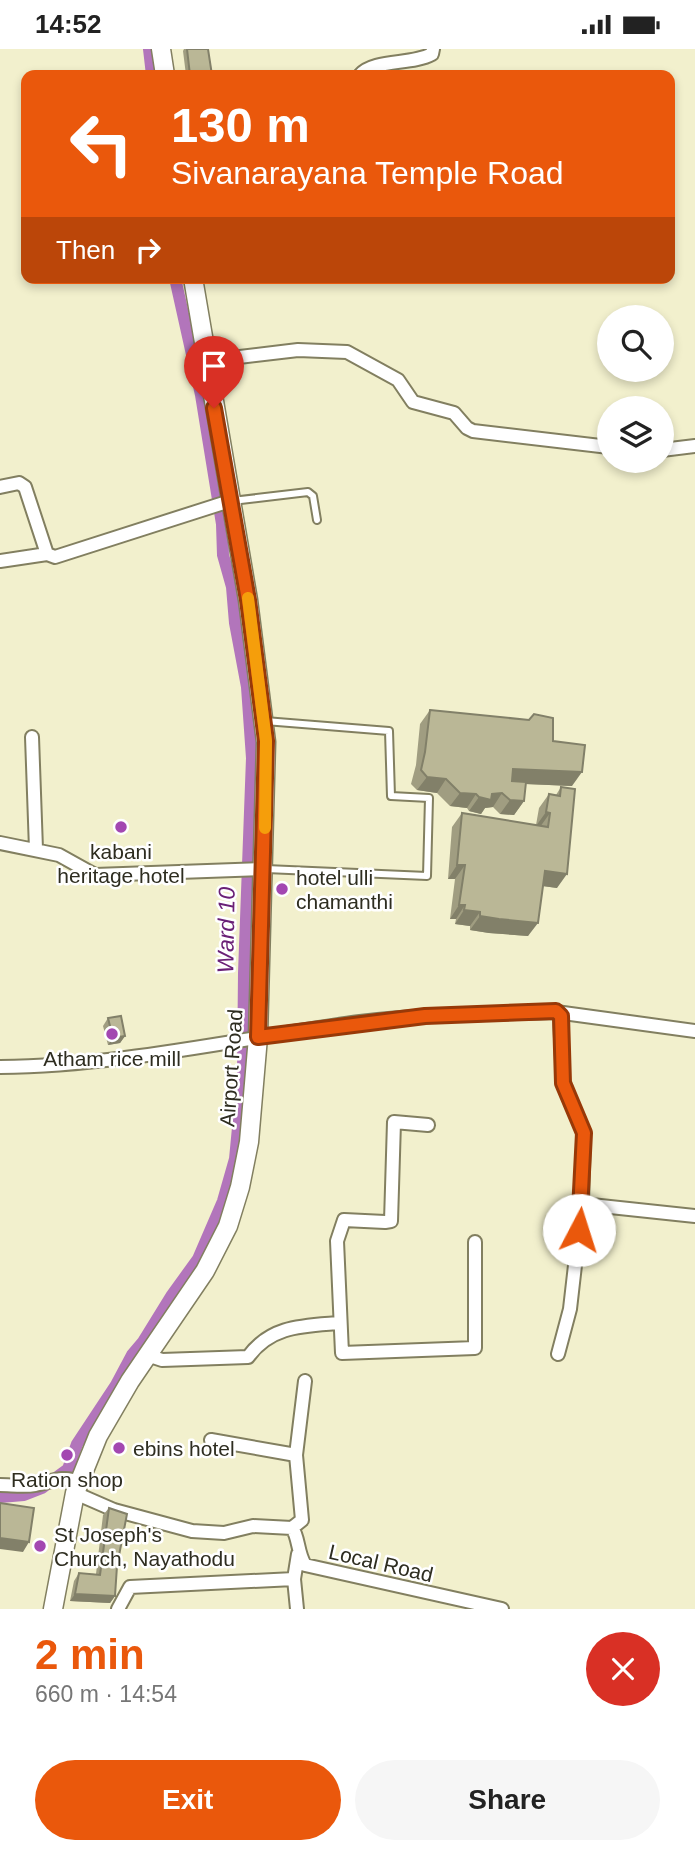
<!DOCTYPE html>
<html lang="en">
<head>
<meta charset="utf-8">
<style>
	:root { --surface:#fff; --page:#f6f6f6; --text:#222; --muted:#767676; --accent:#ea580c }
	body { margin:0; font-family:Helvetica,sans-serif; background:var(--page); color:var(--text); height:100vh; display:flex; flex-direction:column; font-size:26px; white-space:nowrap }
	* { box-sizing:border-box; margin:0 }
	p { font-size:23px; color:var(--muted) }
	.icon { flex:none; width:38px; height:38px; fill:none; stroke:currentColor; stroke-width:2; stroke-linecap:round; stroke-linejoin:round }
	.map { position:relative; height:1560px; overflow:hidden }
	.drawer { display:flex; flex-direction:column; background:var(--surface); flex:1 }
	.drawer>* { flex:none }
	.guide { position:absolute; left:21px; top:21px; width:654px; height:214px; border-radius:14px; box-shadow:0 4px 10px #0003; background:#ea580c; color:#fff; overflow:hidden }
	.buttons { position:absolute; left:597px; top:256px; display:grid; gap:14px }
	.buttons a { display:grid; place-items:center; width:77px; height:77px; border-radius:50%; background:var(--surface); box-shadow:0 4px 10px #0003; font-size:35px }
	.pin { position:absolute; display:grid; place-items:center; width:60px; height:60px; color:#fff; margin:-72px -30px; border-radius:50% 50% 50% 0; rotate:-45deg; box-shadow:0 0 7px #0007 }
	.pin .icon { rotate:45deg }
	.me { position:absolute; width:77px; margin:-38px; rotate:5deg; stroke-linejoin:round; filter:drop-shadow(0 0 5px #0008) }
	.turn { display:flex; align-items:center; gap:24px; height:147px; padding:0 35px; font-size:32px }
	.turn .icon { width:91px; height:91px; stroke-width:2.5 }
	.turn b { display:block; font-size:49px; line-height:60px }
	.then { display:flex; align-items:center; height:66px; padding:0 35px; background:#0003; gap:14px; font-size:26px }
	.round { display:grid; place-items:center; flex:none; width:74px; height:74px; border-radius:37px; background:var(--page) }
	.overview { display:flex; align-items:center; justify-content:space-between; height:119px; padding:0 35px }
	h1 { font-size:42px; font-weight:700; line-height:52px; color:var(--accent) }
	.button { display:flex; gap:14px; margin-top:auto; padding:14px 35px }
	.button a { flex:1; height:80px; border-radius:42px; background:var(--accent); color:#fff; font-size:28px; font-weight:700; line-height:80px; text-align:center }
	.button a+a { background:var(--page); color:var(--text) }
	.status { display:flex; justify-content:space-between; align-items:center; height:49px; padding:0 35px; background:var(--surface); direction:ltr }
	.status svg { height:19px; fill:currentColor }
	.map>svg:first-child { display:block }
</style>
</head>
<body>
<div class="status"><b>14:52</b><svg viewBox="0 0 49 12"><path d="M0 12V9h3v3zM5 12V6h3v6zM10 12V3h3v9zM15 12V0h3v12zM26 1h20v11H26zM47 4h2v5h-2z"/></svg></div>
<div class="map">
<svg width="695" height="1560" viewBox="0 0 695 1560">
	<rect width="100%" height="100%" fill="#f2f0cd"/>
	<g fill="none" stroke-linecap="round" stroke-linejoin="round">
		<path stroke="#b275bb" stroke-width="12" d="M149 0 152 26
			M0 1448 24 1446 42 1439 68 1420 77 1395 116 1336 132 1306 143 1293 172 1246 198 1210 223 1152 235 1110 243 1026 244 924 252 709 247 638 235 574 232 538 223 506 222 475 201 346 175 229"/>
		<g stroke="#827f60" stroke-width="10">
			<path id="lane" d="M232 452 308 443 313 447 317 471
				M265 672 389 682 391 747 429 749 427 827 266 820"/>
		</g>
		<g stroke="#827f60" stroke-width="16">
			<path id="street" d="M360 26C374 10 412 16 432 5L433 0
				M206 312 298 301 347 303 398 331 413 353 454 364 467 379 473 382 609 398
				M662 401 695 397
				M0 438 19 434 25 438 47 505 55 508 230 452
				M0 512 47 505
				M32 688 36 800
				M0 794 59 806 95 826 264 820
				M556 963 695 982
				M0 1018C121 1017 240 989 360 973 425 965 491 965 556 963L560 967 563 1034 584 1084 582 1155 695 1167
				M428 1076 394 1073 391 1172 385 1173 344 1171 337 1192 342 1304 475 1299V1193
				M558 1305 570 1260 582 1155
				M147 1306 162 1311 248 1308C271 1276 304 1277 340 1274
				M211 1391 296 1406 305 1332
				M0 1436C11 1436 24 1438 35 1436 51 1433 63 1426 79 1433
				M75 1444 114 1461 192 1482 224 1484 253 1477 292 1479C299 1488 297 1503 305 1516L502 1560
				M292 1479 302 1471 296 1406
				M118 1560 130 1538 294 1530
				M297 1560 294 1530 298 1505"/>
		</g>
		<g stroke="#827f60" stroke-width="21">
			<path id="secondary" d="M161 0 165 26
				M53 1560 75 1444 98 1387 130 1332 205 1222 228 1177 240 1138 249 1093 258 988 266 693 248 551 193 229"/>
		</g>
		<use href="#lane" stroke="#fff" stroke-width="6"/>
		<use href="#street" stroke="#fff" stroke-width="12"/>
		<use href="#secondary" stroke="#fff" stroke-width="18"/>
	</g>
	<path fill="#a09d81" d="M184 0H208L212 26H186L183 2Z
		M430 661 553 692 572 737 526 735 524 752 514 766 500 765 493 758 485 759 481 765 469 762 467 759 450 757 437 744 417 741 411 735 416 716 420 675Z
		M561 738 557 839 543 837 528 887 489 884 470 881V877L455 875 456 870H450L455 830H448L452 778 462 764 536 776 539 759 549 745 556 746Z
		M108 969 125 987 120 994 108 996 103 977Z
		M109 1459 117 1517 115 1547 110 1554 70 1552 74 1532 79 1524 96 1525 103 1466Z"/>
	<path fill="#828069" d="M513 720 582 723 572 737 504 734Z
		M427 728 446 730 437 744 417 741Z
		M460 744 476 745 467 759 450 757Z
		M502 744 493 758 485 759 481 765 469 762 479 748 492 745Z
		M510 751 524 752 514 766 500 765Z
		M546 763 550 764 540 778 536 777Z
		M457 816H465L455 830H448Z
		M545 822 567 825 557 839 535 836Z
		M459 856H465L456 870H450Z
		M464 861 480 863 470 877 455 875Z
		M480 867 538 874 528 887 489 884 470 881Z
		M125 987 120 994 108 996 113 989Z
		M0 1489 29 1493 23 1503 0 1500Z
		M75 1545 115 1547 110 1554 70 1552Z"/>
	<path fill="#bab796" stroke="#828069" stroke-width="2" d="M187 0H208L212 26H190Z
		M430 661 529 671 534 665 553 669V692L585 696 582 723 513 720 512 732 526 733 524 752 510 751 502 744 492 745 491 751 479 748 476 745 460 744 446 730 427 728 421 721 425 703Z
		M561 738 575 740 567 825 545 822 538 874 499 870 480 867V863L464 861 465 856H459L465 816H457L462 764 548 778 550 764 546 763 549 745 560 747Z
		M121 967 125 987 113 989 108 969Z
		M0 1454 34 1459 29 1493 0 1489Z
		M109 1459 127 1465 117 1517 115 1547 75 1545 79 1524 100 1526Z"/>
	<g fill="none" stroke-linecap="round" stroke-linejoin="round">
		<g stroke="#983908" stroke-width="18">
			<path id="route" d="M214 359 248 551 266 692 258 988 425 967 556 962 561 967 563 1034 584 1084 579 1181"/>
		</g>
		<use href="#route" stroke="#ea580c" stroke-width="12"/>
		<path stroke="#f59e0b" stroke-width="12" d="M248 549 266 692 265 779"/>
	</g>
	<g fill="#a347b1" stroke="#fff" stroke-width="2.5">
		<circle cx="121" cy="778" r="7"/>
		<circle cx="282" cy="840" r="7"/>
		<circle cx="112" cy="985" r="7"/>
		<circle cx="119" cy="1399" r="7"/>
		<circle cx="67" cy="1406" r="7"/>
		<circle cx="40" cy="1497" r="7"/>
	</g>
	<g text-anchor="middle" dominant-baseline="central" stroke-width="5" stroke-linejoin="round" paint-order="stroke">
		<g font-size="21" fill="#2e2d20" stroke="#fff">
			<text x="121" y="802">kabani<tspan x="121" dy="24">heritage hotel</tspan></text>
			<text x="296" y="828" text-anchor="start">hotel ulli<tspan x="296" dy="24">chamanthi</tspan></text>
			<text x="112" y="1009">Atham rice mill</text>
			<text x="133" y="1399" text-anchor="start">ebins hotel</text>
			<text x="67" y="1430">Ration shop</text>
			<text x="54" y="1485" text-anchor="start">St Joseph's<tspan x="54" dy="24">Church, Nayathodu</tspan></text>
		</g>
		<g font-size="21" fill="#2e2d20" stroke="#fff">
			<text transform="translate(231 1019) rotate(-86)">Airport Road</text>
			<text transform="translate(381 1514) rotate(13)">Local Road</text>
		</g>
		<g font-size="23" font-style="italic" fill="#6a2076" stroke="#fff">
			<text transform="translate(226 881) rotate(-89)">Ward 10</text>
		</g>
	</g>
</svg>
<div class="buttons">
<a><svg class="icon" aria-label="search" viewBox="0 0 24 24"><circle cx="10" cy="10" r="6"/><path d="M15 15l6 6"/></svg></a>
<a><svg class="icon" aria-label="layers" viewBox="0 0 24 24"><path d="M12 4l9 5-9 5-9-5zM3 14l9 5 9-5"/></svg></a>
</div>
<div class="pin" style="left:214px;top:359px;background:#d93025"><svg class="icon" aria-label="arrive" viewBox="0 0 24 24"><path d="M6 21V4h12l-3 4 3 4H6"/></svg></div>
<svg class="me" style="left:579px;top:1181px" viewBox="-20 -20 40 40"><circle r="19" fill="#fff"/><path d="M0-13L10 11 0 6-10 11z" fill="#ea580c"/></svg>
<div class="guide">
<div class="turn"><svg class="icon" aria-label="left" viewBox="0 0 24 24"><path d="M17 20v-9H6M10 6l-5 5 5 5"/></svg><div><b>130 m</b>Sivanarayana Temple Road</div></div>
<div class="then">Then<svg class="icon" aria-label="right" viewBox="0 0 24 24"><path d="M7 20v-9h11M14 6l5 5-5 5"/></svg></div>
</div>
</div>
<section class="drawer">
<div class="overview"><div><h1>2 min</h1><p>660 m · 14:54</p></div><a class="round" style="background:#d93025;color:#fff"><svg class="icon" aria-label="close" viewBox="0 0 24 24"><path d="M6 6l12 12M18 6L6 18"/></svg></a></div>
<div class="button"><a>Exit</a><a>Share</a></div>
</section>
</body>
</html>
